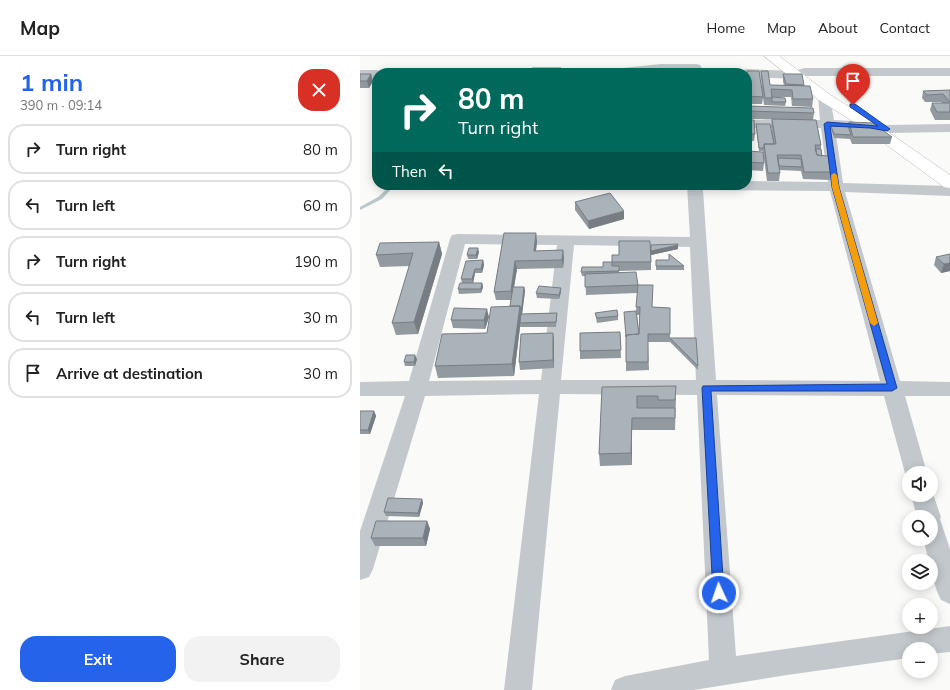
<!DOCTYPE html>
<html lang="en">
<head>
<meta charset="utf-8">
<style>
	:root { --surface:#fff; --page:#f2f2f2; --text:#222; --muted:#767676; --line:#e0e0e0; --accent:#2563eb }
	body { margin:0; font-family:Mulish,sans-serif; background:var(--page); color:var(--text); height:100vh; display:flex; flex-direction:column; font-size:15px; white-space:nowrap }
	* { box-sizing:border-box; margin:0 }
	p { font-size:13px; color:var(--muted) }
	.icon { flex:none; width:22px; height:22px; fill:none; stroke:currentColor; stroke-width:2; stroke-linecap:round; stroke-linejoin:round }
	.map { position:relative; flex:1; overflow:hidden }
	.details { display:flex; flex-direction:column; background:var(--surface); width:360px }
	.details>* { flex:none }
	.guide { position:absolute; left:12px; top:12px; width:380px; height:122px; border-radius:16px; box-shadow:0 2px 10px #0003; background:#00695c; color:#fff; overflow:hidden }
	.fabs { position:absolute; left:542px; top:410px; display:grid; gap:8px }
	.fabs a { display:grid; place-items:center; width:36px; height:36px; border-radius:50%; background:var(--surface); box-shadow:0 2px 10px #0003; font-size:20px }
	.pin { position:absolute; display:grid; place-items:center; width:34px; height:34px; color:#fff; margin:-41px -17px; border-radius:50% 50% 50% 0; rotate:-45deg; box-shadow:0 0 4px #0007 }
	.pin .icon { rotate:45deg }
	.me { position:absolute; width:44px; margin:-22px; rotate:357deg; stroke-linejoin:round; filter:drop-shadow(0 0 3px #0008) }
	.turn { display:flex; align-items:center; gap:14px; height:84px; padding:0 20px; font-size:18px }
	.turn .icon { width:52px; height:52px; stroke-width:2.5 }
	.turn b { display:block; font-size:28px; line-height:34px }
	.then { display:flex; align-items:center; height:38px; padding:0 20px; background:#0003; gap:8px; font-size:15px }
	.round { display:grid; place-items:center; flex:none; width:42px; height:42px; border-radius:16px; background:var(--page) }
	.overview { display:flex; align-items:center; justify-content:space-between; height:68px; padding:0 20px }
	h1 { font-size:24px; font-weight:700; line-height:30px; color:var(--accent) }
	.primary-button { display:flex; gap:8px; margin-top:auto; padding:8px 20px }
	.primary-button a { flex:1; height:46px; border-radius:16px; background:var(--accent); color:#fff; font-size:16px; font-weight:700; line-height:46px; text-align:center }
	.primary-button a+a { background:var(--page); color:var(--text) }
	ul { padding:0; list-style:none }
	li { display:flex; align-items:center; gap:12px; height:50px; margin:0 8px 6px; padding:0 12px; border:2px solid var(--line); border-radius:16px }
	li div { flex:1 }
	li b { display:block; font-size:15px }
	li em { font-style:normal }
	header { display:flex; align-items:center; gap:24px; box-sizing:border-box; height:56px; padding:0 20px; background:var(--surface); border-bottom:1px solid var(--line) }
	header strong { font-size:19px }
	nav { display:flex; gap:22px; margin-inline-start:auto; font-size:14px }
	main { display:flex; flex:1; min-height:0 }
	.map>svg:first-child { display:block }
</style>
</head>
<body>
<header>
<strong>Map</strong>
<nav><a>Home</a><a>Map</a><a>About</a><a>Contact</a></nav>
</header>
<main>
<section class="details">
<div class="overview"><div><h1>1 min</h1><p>390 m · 09:14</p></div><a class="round" style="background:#d93025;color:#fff"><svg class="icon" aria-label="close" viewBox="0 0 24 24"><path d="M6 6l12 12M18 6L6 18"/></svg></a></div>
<ul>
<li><svg class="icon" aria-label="right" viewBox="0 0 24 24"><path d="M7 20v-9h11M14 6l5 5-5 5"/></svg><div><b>Turn right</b></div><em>80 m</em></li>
<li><svg class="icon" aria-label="left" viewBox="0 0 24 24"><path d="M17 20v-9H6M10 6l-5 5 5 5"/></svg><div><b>Turn left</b></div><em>60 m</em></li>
<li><svg class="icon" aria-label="right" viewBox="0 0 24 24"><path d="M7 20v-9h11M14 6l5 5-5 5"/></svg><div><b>Turn right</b></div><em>190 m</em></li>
<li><svg class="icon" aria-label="left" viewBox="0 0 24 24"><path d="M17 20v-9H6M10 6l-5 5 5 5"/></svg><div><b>Turn left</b></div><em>30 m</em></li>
<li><svg class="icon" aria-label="arrive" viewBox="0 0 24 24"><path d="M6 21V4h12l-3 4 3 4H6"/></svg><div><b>Arrive at destination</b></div><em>30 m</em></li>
</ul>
<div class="primary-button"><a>Exit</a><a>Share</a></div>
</section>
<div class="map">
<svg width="590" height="634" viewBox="0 0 590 634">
	<rect width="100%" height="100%" fill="#fafaf8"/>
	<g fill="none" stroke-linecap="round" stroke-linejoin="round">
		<path fill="#bbc7cb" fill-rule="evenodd" d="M31 129H35L22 143 0 154V151L18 141Z"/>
		<g stroke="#b5babe" stroke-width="1">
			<path id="major" d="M404 0H419L469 38 515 67 590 119V132L584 131 505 73 459 44Z"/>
		</g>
		<path fill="#c3c8cc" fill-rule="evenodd" d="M301 8H336L340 9 342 12 340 15 336 16 203 17 205 14 209 13 263 12Z
			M444 12H590V20H445L436 23 387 21V17H381L383 14 387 13 435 15Z
			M45 13H181L185 14 187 17H39L41 14Z
			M0 14H17L22 17H17V22H0Z
			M464 37 469 38 470 41 474 64 510 66 527 69 590 68V76L527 77 510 74 475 72 483 127 590 130V140L485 136 540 325 590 326V340H545L567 417H549V424L545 417 524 340 357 339 376 600 590 570V596L571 598V593H549V602L427 619 334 634H251L255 624 265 620 349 604 337 339 200 338 172 634H144L179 338 65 340 13 513 9 521 0 524V475L45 340H0V326L49 325 90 183 92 179 98 178 330 181 327 129H387V125L468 126 461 72H387V64H460L458 41 459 38ZM343 134 470 135 520 325 356 324ZM105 188 197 189 181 324 69 325ZM214 189 330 191 336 324H201Z
			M571 432 581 461 580 463 590 493V548L581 544C575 532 571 518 571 505H569L563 483H571V461H557L551 439H571Z"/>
		<use href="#major" fill="#fff" fill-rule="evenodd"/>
	</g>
	<path fill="#929a9f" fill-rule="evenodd" d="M387 15 402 35 401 22V15L410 29 424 30 423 25V18L444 29V30L453 43 452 51 432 50 431 41H412L426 46 425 50 404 49 403 42 402 48H387Z
		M0 18H11L13 25 9 32H0Z
		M590 34V64H575L570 54 572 47H582L581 46H565L562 42 563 35Z
		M387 50 454 57 453 64 461 89V93L462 100 472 116 470 124 443 123 441 115 420 114V117L419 125H407L403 95H399L396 72V68L412 77 411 71 412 63 441 64 387 63Z
		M387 64 395 78 394 85H387Z
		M489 66 532 81 530 88H492L490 83 474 82 471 73V70H488Z
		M387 95 404 107 403 115 387 114Z
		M215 146 264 163 229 173 215 154Z
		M144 177 177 185 176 195 203 194 204 202 203 212 157 213 154 231H164L165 235 162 258 197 257V262L196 271H160L154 320 78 322 75 310 127 277 150 250 151 244H136L134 236Z
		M79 186 82 198 58 278 36 279 32 267 50 210 20 211 16 199Z
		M291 189 318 193 291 199V214L259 215V216L278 229 292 251 310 252V282L338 310V314L310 286H288L289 314 266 315V306L276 255 277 237 226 239 225 220H222L221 216 243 211 252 206 259 199ZM277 259H280L279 278Z
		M119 196 117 203H108L107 199Z
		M590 198V215L581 217 574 209 576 201Z
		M123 204 124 209 122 217H115L113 227H122L123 231 121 237 99 238 98 233 102 227 101 223Z
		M296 204 324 210V214H296Z
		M201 236 199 243 177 242 176 237Z
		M235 257 258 260V264L237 267Z
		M129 261 125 273 93 272 91 264Z
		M260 276 261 302 220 303V295Z
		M193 277 194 285V312L160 314 159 306Z
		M57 303 55 310H45L44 306Z
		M242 331 316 342 315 374H272V409L240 410 239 398Z
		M0 355H14L16 360 10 378H0Z
		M62 443 63 447 59 461 26 460 24 456Z
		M67 465 70 473 66 490H15L11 482Z"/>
	<path fill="#777d82" d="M11 18 13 25 9 32 7 25Z
		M264 155V163L229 173 228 165Z
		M176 177 177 185 175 203 174 195Z
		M79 186 82 198 58 278 54 266Z
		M318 189V193L291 199V195Z
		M118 192 119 196 117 203 116 199Z
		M203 194 204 202 203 212 202 204Z
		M123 204 124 209 122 217 121 213Z
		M155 205 157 213 152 243 151 235Z
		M590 207V215L581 217 584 208Z
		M115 213V217L113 228 112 223Z
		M122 227 123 231 121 237V233Z
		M164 231 165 235 161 267H160V271L154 320 152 308 160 250Z
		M201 232V236L199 243V239Z
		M127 253 129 261 125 273 124 264Z
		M193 277 194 285V312L193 304Z
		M55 299 57 303 55 310 54 306Z
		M14 355 16 360 10 378 8 374Z
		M272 362V409L271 397Z
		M62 443 63 447 59 461 58 457Z
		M67 465 70 473 66 490 63 482Z"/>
	<path fill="#aab3b9" stroke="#777d82" d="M172 12H201V17H172Z
		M206 13H276V17H205Z
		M387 15H399L403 41 387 40V27H388Z
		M401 15H408L410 29 450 30 453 43H433L432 34 411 33 412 42H405Z
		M0 18H11L7 25H0Z
		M423 18H442L444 29 426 28Z
		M589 34H590V46L583 38 567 39 563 35Z
		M412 41 425 42 426 46H412Z
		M572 47H590V56H577Z
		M387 50 453 52 454 57 387 55Z
		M412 63 456 64 461 89H455L457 99 468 100 472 116H444L441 99H417L420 117H408L404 88H416Z
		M387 64H394L395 78H387Z
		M489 66 513 67 532 81H493Z
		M396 68H410L414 88H404V92H399Z
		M471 70H488L491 79 474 78Z
		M455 93H461L462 100 457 99Z
		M387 95 403 96 404 107 387 106Z
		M418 102 441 103 442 111 419 110Z
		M250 137 264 155 228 165 215 146Z
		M144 177H176L174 195 203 194 202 204 155 205 151 235 134 236Z
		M259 185H290L291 206H252V199H259Z
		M79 186 54 266 32 267 53 197 16 199 20 187Z
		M318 188V189L291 195V189Z
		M109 192H118L116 199H107Z
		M309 198 324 210H296V204H309Z
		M590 198V207L584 208 576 201Z
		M123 204 121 213H115L112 223H101L106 205Z
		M243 206H252V210H259V215L221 216 222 211H243Z
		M276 216 278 229 225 231V218Z
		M100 227H122L121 233H98Z
		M278 229H293L292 251 310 252V278H288V306H266V279L279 278 280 251H276Z
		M179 230 201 232 199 239 176 237Z
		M153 231H164L161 258 160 250H150Z
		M160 250 152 308 75 310 82 278 127 277 131 251Z
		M94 252 127 253 124 264H91Z
		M257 254 258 260 237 262 235 257Z
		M276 255 279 278 266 279V281L264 256Z
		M197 257 196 266 160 267 161 258Z
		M260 276 261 294 220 295V277Z
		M193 277V304L159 306 161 278Z
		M310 282H336L338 310Z
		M46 299H55L54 306H44Z
		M316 330 315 344H298V340H277V352H315V362H272L271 397 239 398 242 331Z
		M0 355H14L8 374H0Z
		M28 442 62 443 58 457 24 456Z
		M16 465H67L63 482H11Z"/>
	<path fill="#2563eb" stroke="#184099" d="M490 48H495L530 73 527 75 510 72 470 70 479 131 537 332 532 335H351L364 537 363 540 359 542 354 540 353 537 342 332 343 330 527 328 472 131 464 68 467 66 518 70 490 51Z"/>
	<path fill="#f59e0b" d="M474 117 477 119 479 131 518 267 514 270 510 267 472 131 471 119Z"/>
</svg>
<div class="fabs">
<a><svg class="icon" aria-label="sound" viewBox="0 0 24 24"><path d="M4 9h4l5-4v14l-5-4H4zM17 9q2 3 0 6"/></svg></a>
<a><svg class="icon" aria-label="search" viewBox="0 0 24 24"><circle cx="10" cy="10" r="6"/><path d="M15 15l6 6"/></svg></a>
<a><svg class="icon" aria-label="layers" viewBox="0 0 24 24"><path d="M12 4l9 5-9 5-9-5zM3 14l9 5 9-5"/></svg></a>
<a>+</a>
<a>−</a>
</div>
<div class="pin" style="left:493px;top:49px;background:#d93025"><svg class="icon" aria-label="arrive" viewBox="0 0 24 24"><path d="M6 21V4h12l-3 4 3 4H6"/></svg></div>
<svg class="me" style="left:359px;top:537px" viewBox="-20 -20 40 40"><circle r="17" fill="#2563eb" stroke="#fff" stroke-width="3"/><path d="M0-11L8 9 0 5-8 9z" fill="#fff"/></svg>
<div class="guide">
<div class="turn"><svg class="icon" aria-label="right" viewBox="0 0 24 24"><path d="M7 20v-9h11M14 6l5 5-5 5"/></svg><div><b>80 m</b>Turn right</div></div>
<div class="then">Then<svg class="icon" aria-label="left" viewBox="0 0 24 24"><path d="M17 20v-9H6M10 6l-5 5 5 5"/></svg></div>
</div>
</div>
</main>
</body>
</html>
